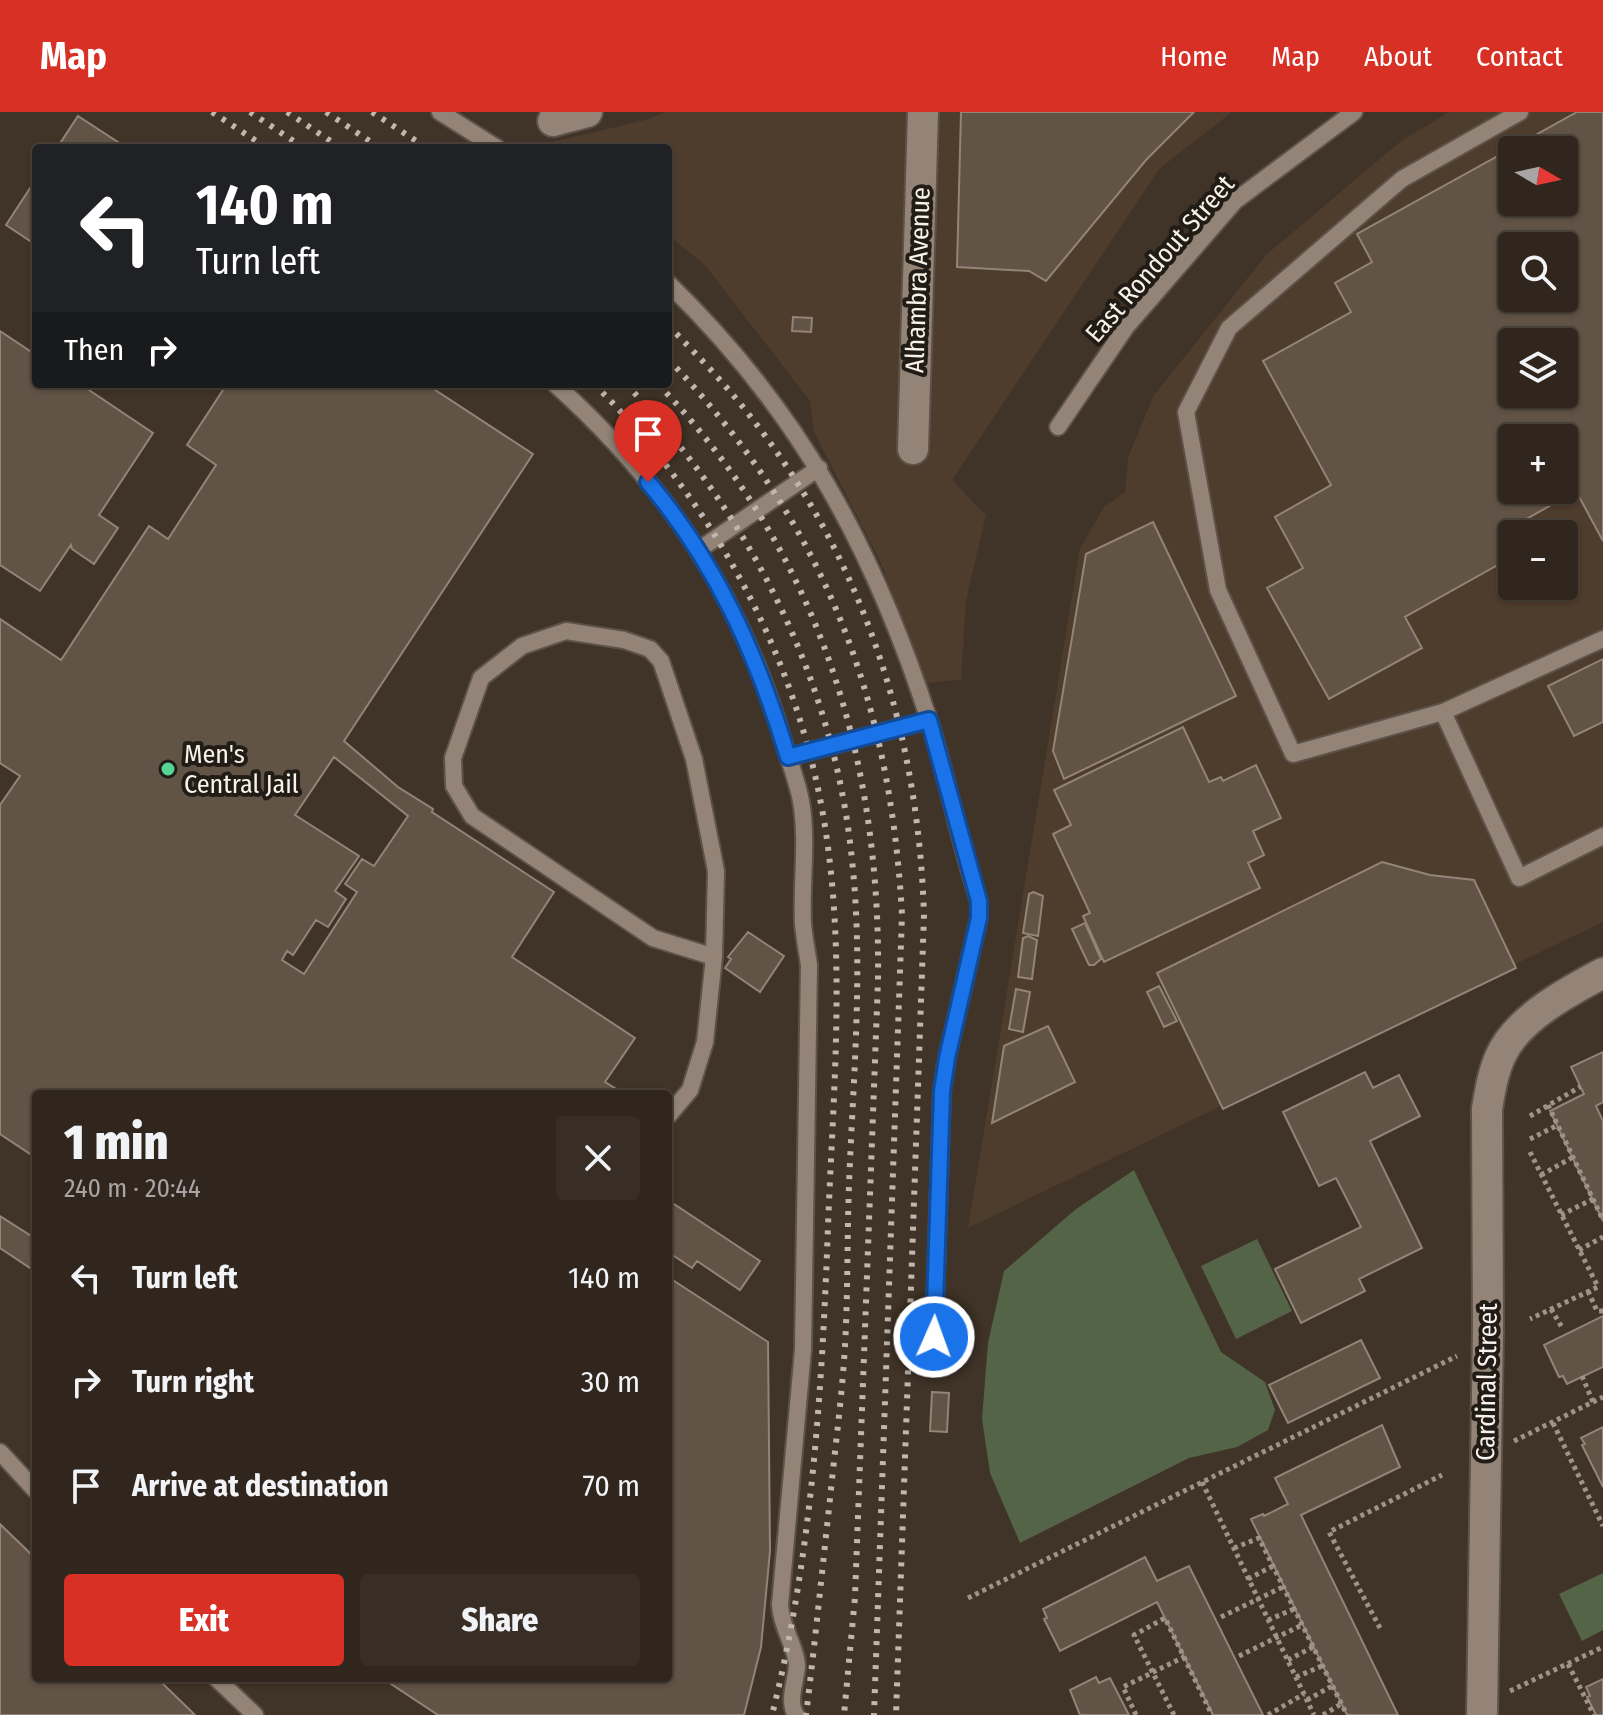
<!DOCTYPE html>
<html lang="en">
<head>
<meta charset="utf-8">
<style>
	:root { --surface:#30261d; --page:#382e26; --text:#f1f3f6; --muted:#a8a5a4; --line:#4b433b; --accent:#d93025 }
	body { margin:0; font-family:"Fira Sans Condensed",sans-serif; background:var(--page); color:var(--text); height:100vh; display:flex; flex-direction:column; font-size:30px; white-space:nowrap }
	* { box-sizing:border-box; margin:0 }
	p { font-size:26px; color:var(--muted) }
	.icon { flex:none; width:44px; height:44px; fill:none; stroke:currentColor; stroke-width:2; stroke-linecap:round; stroke-linejoin:round }
	.map { position:relative; flex:1; overflow:hidden }
	.sheet { position:absolute; left:32px; top:978px; width:640px; height:592px; display:flex; flex-direction:column; background:var(--surface); border-radius:8px; box-shadow:0 2px 6px #0004,0 0 0 2px var(--line) }
	.sheet>* { flex:none }
	.banner { position:absolute; left:32px; top:32px; width:640px; height:244px; border-radius:8px; box-shadow:0 2px 6px #0004,0 0 0 2px var(--line); background:#202124; color:#fff; overflow:hidden }
	.needle { width:52px; rotate:99deg }
	.tools { position:absolute; left:1498px; top:24px; display:grid; gap:16px }
	.tools a { display:grid; place-items:center; width:80px; height:80px; border-radius:8px; background:var(--surface); box-shadow:0 2px 6px #0004,0 0 0 2px var(--line); font-size:40px }
	.pin { position:absolute; display:grid; place-items:center; width:68px; height:68px; color:#fff; margin:-82px -34px; border-radius:50% 50% 50% 0; rotate:-45deg; box-shadow:0 0 8px #0007 }
	.pin .icon { rotate:45deg }
	.me { position:absolute; width:88px; margin:-44px; rotate:2deg; stroke-linejoin:round; filter:drop-shadow(0 0 6px #0008) }
	.turn { display:flex; align-items:center; gap:28px; height:168px; padding:0 32px; font-size:36px }
	.turn .icon { width:104px; height:104px; stroke-width:2.5 }
	.turn b { display:block; font-size:56px; line-height:68px }
	.then { display:flex; align-items:center; height:76px; padding:0 32px; background:#0003; gap:16px; font-size:30px }
	.round { display:grid; place-items:center; flex:none; width:84px; height:84px; border-radius:8px; background:var(--page) }
	.overview { display:flex; align-items:center; justify-content:space-between; height:136px; padding:0 32px }
	h1 { font-size:48px; font-weight:800; line-height:60px }
	.cta { display:flex; gap:16px; margin-top:auto; padding:16px 32px }
	.cta a { flex:1; height:92px; border-radius:8px; background:var(--accent); color:#fff; font-size:32px; font-weight:800; line-height:92px; text-align:center }
	.cta a+a { background:var(--page); color:var(--text) }
	ul { padding:0; list-style:none }
	li { display:flex; align-items:center; gap:24px; height:104px; padding:0 32px }
	li div { flex:1 }
	li b { display:block; font-size:30px }
	li em { font-style:normal }
	header { display:flex; align-items:center; gap:48px; box-sizing:border-box; height:112px; padding:0 40px; background:var(--accent); color:#fff }
	header strong { font-size:38px }
	nav { display:flex; gap:44px; margin-inline-start:auto; font-size:28px }
	.map>svg:first-child { display:block }
</style>
</head>
<body>
<header>
<strong>Map</strong>
<nav><a>Home</a><a>Map</a><a>About</a><a>Contact</a></nav>
</header>
<div class="map">
<svg width="1603" height="1603" viewBox="0 0 1603 1603">
	<rect width="100%" height="100%" fill="#403327"/>
	<path fill="#4e3c2c" fill-rule="evenodd" d="M665 0H1232L1159 57 952 368 986 403 966 489 961 568 925 571 881 451 814 320 810 289 704 152 668 123V36H559L552 30 649 7Z
		M1449 0H1603V810L968 1116 1080 436 1104 395 1125 380 1128 345 1154 283 1266 143 1401 29ZM1512 38H1564V90H1512ZM1512 134H1564V186H1512ZM1512 230H1564V282H1512ZM1512 326H1564V378H1512ZM1512 422H1564V474H1512Z"/>
	<path fill="#546447" d="M1134 1058 1221 1240 1265 1270 1275 1298 1268 1318 1237 1335 1189 1346 1020 1431 990 1361 982 1307 988 1231 1004 1159 1076 1097Z
		M1257 1127 1292 1199 1236 1227 1201 1154Z
		M1603 1461V1518L1582 1529 1559 1482Z"/>
	<path fill="#615346" stroke="#938477" stroke-width="2" fill-rule="evenodd" d="M961 0H1194L1146 48 1046 169 1029 159 957 155Z
		M1577 0H1603V429L1576 379 1514 414 1519 422H1512V445L1405 505 1422 536 1329 587 1267 476 1303 456 1275 405 1331 373 1263 249 1351 200 1335 171 1372 150 1357 122ZM1512 38H1564V90H1512ZM1512 134H1564V186H1512ZM1512 230H1564V282H1512ZM1512 326H1564V378H1512Z
		M78 4 127 36H57Z
		M36 67V133L6 113Z
		M793 205 812 206 811 220 792 219Z
		M0 219 36 243V272H80L153 321 99 403 118 416 94 452 72 437 71 433 40 479 0 453Z
		M227 272H426L533 342 344 629 398 675 433 697 432 700 554 780 512 845 635 926 605 970 618 978 615 982H36V1046L0 1022V693L20 664 0 651V507L61 548 149 414 168 427 216 353 187 333ZM334 645 408 704 374 754 362 747 345 772 357 780 304 862 282 848 287 839 293 843 316 808 328 815 346 787 335 779 359 744 295 703Z
		M1153 410 1236 584 1064 667 1053 639 1086 442Z
		M1603 547V610L1574 624 1548 574Z
		M1183 615 1209 670 1221 665 1223 669 1256 653 1281 706 1253 719 1264 743 1248 751 1260 776 1104 850 1083 804 1090 801 1053 722 1071 713 1054 678Z
		M1382 750 1430 763 1474 768 1516 856 1223 997 1157 861Z
		M1033 780 1043 784 1038 824 1023 821 1029 782Z
		M1085 811 1101 847 1094 853H1089L1072 817Z
		M748 820 784 844 760 880 725 856 731 847 728 845Z
		M1028 824 1037 828 1032 867 1018 865 1023 826Z
		M1159 874 1177 909 1164 915 1147 880Z
		M1016 877 1030 880 1023 920 1009 917Z
		M1048 914 1075 970 992 1011 1004 934Z
		M1603 940V990L1596 994 1603 1009V1109L1550 999 1584 982 1571 955Z
		M1365 960 1373 976 1399 963 1420 1004 1370 1029 1422 1136 1359 1167 1365 1179 1301 1211 1275 1157 1361 1115 1336 1066 1319 1074 1283 1000Z
		M668 1088 760 1149 740 1178 697 1149 692 1156 668 1140Z
		M0 1104 36 1127V1160L0 1136Z
		M668 1165 768 1230 770 1439 761 1535 744 1603H438L382 1566H668Z
		M1603 1204V1255L1567 1272 1563 1264 1559 1265 1544 1233Z
		M1361 1228 1380 1266 1288 1311 1269 1273Z
		M932 1280 949 1281 947 1320 930 1319Z
		M1382 1313 1400 1355 1301 1403 1398 1603H1347L1251 1407 1263 1402 1264 1404 1288 1392 1275 1366Z
		M1603 1315V1375L1582 1333 1585 1332 1581 1326Z
		M0 1412 36 1447V1566H157L195 1603H0Z
		M1145 1445 1157 1469 1189 1454 1263 1603H1213L1157 1490 1060 1539 1044 1507 1047 1506 1043 1497Z
		M1096 1565 1099 1571 1110 1566 1129 1603H1080L1070 1578Z
		M1603 1567V1603H1596L1587 1585 1590 1584 1586 1575Z"/>
	<g fill="none" stroke-linecap="round" stroke-linejoin="round">
		<g stroke="#5d5249" stroke-width="20">
			<path id="service" d="M440 0 497 36
				M668 171C799 298 873 435 929 608 948 668 959 730 979 789V806L947 946 942 979 934 1225
				M555 272C665 371 740 483 782 625 788 646 797 668 801 689 808 729 801 771 803 811 804 825 807 839 809 853L803 1238 780 1493C781 1516 797 1536 797 1554 796 1570 787 1589 796 1603
				M1058 315 1126 215 1235 89 1354 0
				M700 437 819 356
				M1603 527 1443 600 1519 766 1603 724
				M1443 600 1293 642 1218 478 1186 300 1229 216 1402 67 1520 0
				M788 645 929 608
				M668 1004 690 978 705 930 714 845 716 759 694 647 661 549 650 537 624 528 566 519 522 534 481 566 453 646 454 674 472 704 653 826 714 845
				M0 1340 36 1379
				M216 1566 255 1603"/>
		</g>
		<g stroke="#5d5249" stroke-width="34">
			<path id="minor" d="M553 9 587 0
				M913 337 923 0
				M1482 1603 1488 1217 1487 997C1490 979 1493 960 1501 943 1518 906 1569 879 1603 861"/>
		</g>
		<path stroke="#9e9389" stroke-width="5" stroke-dasharray="4 4" stroke-linecap="butt" d="M1548 993 1603 1108
			M1530 1004 1580 975
			M1530 1027 1558 1013
			M1530 1040 1598 1175 1530 1207
			M1541 1063 1573 1045
			M1561 1103 1593 1087
			M1579 1138 1603 1125
			M1588 1179 1597 1199H1603
			M1551 1197 1563 1217
			M1582 1264 1593 1290
			M1553 1311 1603 1414
			M1514 1329 1603 1285
			M1202 1370 1314 1603
			M1234 1436 1259 1426 1347 1603
			M1248 1467 1273 1454
			M968 1486 1457 1244
			M1221 1505 1283 1475
			M1268 1508 1294 1497
			M1380 1516 1329 1420 1442 1363
			M1239 1544 1302 1513
			M1288 1548 1313 1535
			M1568 1552 1594 1603
			M1296 1565 1322 1554
			M1510 1579 1603 1535
			M1307 1588 1332 1574
			M1136 1603 1123 1575 1184 1545
			M1174 1603 1134 1523 1165 1506 1212 1603
			M1268 1603 1304 1582
			M1323 1603 1341 1592"/>
		<use href="#service" stroke="#938477" stroke-width="16"/>
		<use href="#minor" stroke="#938477" stroke-width="30"/>
		<path stroke="#c1b7ae" stroke-width="6" stroke-dasharray="4 8" stroke-linecap="butt" d="M212 0 267 36
			M250 0 304 36
			M287 0 341 36
			M326 0 380 36
			M372 0 427 36
			M668 213C692 238 716 262 738 289 860 437 918 613 924 803L896 1603
			M668 247C822 408 890 582 902 803L874 1603
			M594 272C717 394 803 555 827 728 845 855 833 986 828 1114 822 1278 812 1444 772 1603
			M626 272C752 405 837 574 853 758 863 862 853 969 849 1073 847 1126 848 1180 845 1234 842 1285 835 1336 830 1387 822 1459 815 1531 806 1603
			M658 272C817 438 881 642 878 868L855 1485 844 1603"/>
	</g>
	<g fill="none" stroke-linecap="round" stroke-linejoin="round">
		<g stroke="#114b97" stroke-width="20">
			<path id="route" d="M648 370C717 452 757 543 788 645L929 608 979 789V806L947 946 942 979 934 1225"/>
		</g>
		<use href="#route" stroke="#1a73e8" stroke-width="14"/>
	</g>
	<circle fill="#55d395" stroke="#221c17" stroke-width="3" cx="168" cy="657" r="8"/>
	<g text-anchor="middle" dominant-baseline="central" stroke-width="8" stroke-linejoin="round" paint-order="stroke">
		<g font-size="26" fill="#faf2ea" stroke="#221c17">
			<text transform="translate(1160 147) rotate(-49)">East Rondout Street</text>
			<text transform="translate(918 168) rotate(-88)">Alhambra Avenue</text>
			<text transform="translate(1487 1270) rotate(-89)">Cardinal Street</text>
		</g>
		<g font-size="26" fill="#faf2ea" stroke="#221c17" text-anchor="start">
			<text x="184" y="642">Men's<tspan x="184" dy="30">Central Jail</tspan></text>
		</g>
	</g>
</svg>
<div class="tools">
<a><svg class="needle" viewBox="-14 -14 28 28"><path d="M0-13l5 13h-10z" fill="#e53935"/><path d="M0 13l5-13h-10z" fill="#a8a5a4"/></svg></a>
<a><svg class="icon" aria-label="search" viewBox="0 0 24 24"><circle cx="10" cy="10" r="6"/><path d="M15 15l6 6"/></svg></a>
<a><svg class="icon" aria-label="layers" viewBox="0 0 24 24"><path d="M12 4l9 5-9 5-9-5zM3 14l9 5 9-5"/></svg></a>
<a>+</a>
<a>−</a>
</div>
<div class="pin" style="left:648px;top:370px;background:#d93025"><svg class="icon" aria-label="arrive" viewBox="0 0 24 24"><path d="M6 21V4h12l-3 4 3 4H6"/></svg></div>
<svg class="me" style="left:934px;top:1225px" viewBox="-20 -20 40 40"><circle r="17" fill="#1a73e8" stroke="#fff" stroke-width="3"/><path d="M0-11L8 9 0 5-8 9z" fill="#fff"/></svg>
<div class="banner">
<div class="turn"><svg class="icon" aria-label="left" viewBox="0 0 24 24"><path d="M17 20v-9H6M10 6l-5 5 5 5"/></svg><div><b>140 m</b>Turn left</div></div>
<div class="then">Then<svg class="icon" aria-label="right" viewBox="0 0 24 24"><path d="M7 20v-9h11M14 6l5 5-5 5"/></svg></div>
</div>
<section class="sheet">
<div class="overview"><div><h1>1 min</h1><p>240 m · 20:44</p></div><a class="round"><svg class="icon" aria-label="close" viewBox="0 0 24 24"><path d="M6 6l12 12M18 6L6 18"/></svg></a></div>
<ul>
<li><svg class="icon" aria-label="left" viewBox="0 0 24 24"><path d="M17 20v-9H6M10 6l-5 5 5 5"/></svg><div><b>Turn left</b></div><em>140 m</em></li>
<li><svg class="icon" aria-label="right" viewBox="0 0 24 24"><path d="M7 20v-9h11M14 6l5 5-5 5"/></svg><div><b>Turn right</b></div><em>30 m</em></li>
<li><svg class="icon" aria-label="arrive" viewBox="0 0 24 24"><path d="M6 21V4h12l-3 4 3 4H6"/></svg><div><b>Arrive at destination</b></div><em>70 m</em></li>
</ul>
<div class="cta"><a>Exit</a><a>Share</a></div>
</section>
</div>
</body>
</html>
